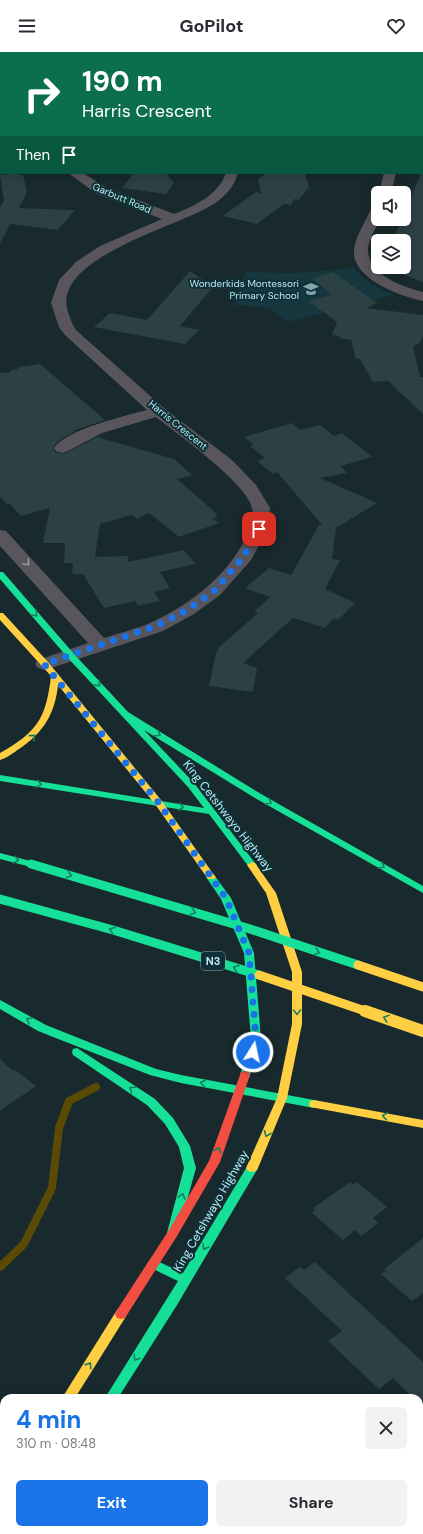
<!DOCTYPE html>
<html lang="en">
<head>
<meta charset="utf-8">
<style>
	:root { --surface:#fff; --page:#f2f2f3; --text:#2b2b33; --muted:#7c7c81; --accent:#1a73e8 }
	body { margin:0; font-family:"DM Sans",sans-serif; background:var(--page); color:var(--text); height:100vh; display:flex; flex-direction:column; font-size:15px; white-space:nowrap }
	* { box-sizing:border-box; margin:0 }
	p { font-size:13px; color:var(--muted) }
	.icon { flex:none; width:22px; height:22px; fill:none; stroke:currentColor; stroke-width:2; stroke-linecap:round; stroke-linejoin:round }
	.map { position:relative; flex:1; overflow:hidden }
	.drawer { position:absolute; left:0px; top:1342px; width:423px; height:140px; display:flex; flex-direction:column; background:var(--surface); border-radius:12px 12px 0 0; box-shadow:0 2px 10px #0003 }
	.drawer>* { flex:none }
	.banner { position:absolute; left:0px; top:0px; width:423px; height:122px; box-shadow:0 2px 10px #0003; background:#0b6e4f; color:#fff; overflow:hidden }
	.fabs { position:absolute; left:371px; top:134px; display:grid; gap:8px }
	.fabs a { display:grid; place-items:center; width:40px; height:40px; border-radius:6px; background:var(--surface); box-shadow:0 2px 10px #0003; font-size:20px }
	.pin { position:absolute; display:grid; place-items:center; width:34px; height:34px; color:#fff; margin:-17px; border-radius:8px; box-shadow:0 2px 6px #0006 }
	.me { position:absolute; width:44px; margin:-22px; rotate:10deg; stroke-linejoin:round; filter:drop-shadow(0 0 3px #0008) }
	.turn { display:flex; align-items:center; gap:14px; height:84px; padding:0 16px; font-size:18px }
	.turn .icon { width:52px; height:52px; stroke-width:2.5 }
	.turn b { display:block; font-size:28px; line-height:34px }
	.then { display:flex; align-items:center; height:38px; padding:0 16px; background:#0003; gap:8px; font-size:15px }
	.round { display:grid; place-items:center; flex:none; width:42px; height:42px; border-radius:6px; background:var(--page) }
	.overview { display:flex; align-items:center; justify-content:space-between; height:68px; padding:0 16px }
	h1 { font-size:24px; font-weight:700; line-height:30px; color:var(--accent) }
	.button { display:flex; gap:8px; margin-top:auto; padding:8px 16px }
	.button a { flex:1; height:46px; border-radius:6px; background:var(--accent); color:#fff; font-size:16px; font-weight:700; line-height:46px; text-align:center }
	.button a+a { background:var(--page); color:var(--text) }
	header { display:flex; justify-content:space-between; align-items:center; height:52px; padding:0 16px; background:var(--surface); font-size:18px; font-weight:700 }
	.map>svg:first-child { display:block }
</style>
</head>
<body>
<header><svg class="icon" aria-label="menu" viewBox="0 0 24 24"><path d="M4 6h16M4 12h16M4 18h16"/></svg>GoPilot<svg class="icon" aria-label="heart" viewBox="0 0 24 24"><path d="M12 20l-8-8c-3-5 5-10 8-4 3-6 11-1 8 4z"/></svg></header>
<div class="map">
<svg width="423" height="1482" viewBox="0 0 423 1482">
	<rect width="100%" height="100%" fill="#182a2d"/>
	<path fill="#15373d" d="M353 216 368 230 393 243 287 270 269 256 235 253 246 220 301 221Z"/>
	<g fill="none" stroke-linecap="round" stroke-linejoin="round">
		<path stroke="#5b4a04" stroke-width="8" d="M0 1215 24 1192 52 1136 59 1076 69 1049 96 1035"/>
	</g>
	<path fill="#2c4144" d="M423 117V230L404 223V184L395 183 402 167H404V151L408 152Z
		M19 121V123H23L27 140 19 156 75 158 58 178 10 172 0 192V155L4 149 0 123Z
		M134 121H166L174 131 166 142 122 136Z
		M266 121H305L309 135 299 148 294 147 291 153 284 152 257 172 223 164 256 140 261 142 258 127Z
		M190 219 213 235 180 274 199 278 185 292 94 275 110 261 147 268Z
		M333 220 377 251 366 256 423 263V284L420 291 413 294 420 325H423V362L388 329 373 330 360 307H356L351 288 339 286V284L332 283 337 270 308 249 332 243 312 226Z
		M40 312 105 368 72 379H75L60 388 53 395 55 400 62 402 68 400 97 385 174 407 192 423 177 427 217 462 214 463 218 465 213 467 219 471 179 485 149 461 137 467 131 463 100 472 95 505 128 504V510L184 498 195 512 160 520 170 536 154 540 160 549 138 554 135 549 104 556 83 522H72L73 511H64L65 491H43L50 456 21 464 10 452H7L0 445V321L11 320 10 318 18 317V315Z
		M292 371 300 378 320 373 334 384 342 381 372 405 341 414 347 421 320 426 377 451 336 476 332 507 340 508 325 537 355 551 338 568 334 566 325 576 293 566 243 611 257 616 253 640 209 634 216 601 219 598 217 597 258 561 254 560 270 545 245 536 269 516 291 523 319 473H322L277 420 273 422 257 409 265 406 250 394 254 393 244 385Z
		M0 1007 13 1019 15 1018 36 1034 0 1059Z
		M350 1130 353 1133 357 1130 387 1155 373 1166 378 1171 361 1184 355 1178 343 1188 312 1161 315 1158 313 1156Z
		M423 1186V1241L412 1249 381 1222 386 1219 384 1217Z
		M315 1210 423 1310V1355L419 1351V1346H413L393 1326 379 1337 328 1289 342 1279 285 1226 300 1215 304 1218Z"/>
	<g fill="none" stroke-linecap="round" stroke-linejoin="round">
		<path fill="#59555c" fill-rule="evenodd" d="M70 0H83L84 1H71Z
			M0 63H1V71H0Z
			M68 121H83L107 136 174 162C195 154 218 143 226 121H238C234 135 224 146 212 153 180 174 50 206 68 260 70 266 72 273 77 279L165 357 232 408 256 433 270 456 268 477 251 508 220 543 194 562 163 579 45 618 38 616 35 612 38 608 88 591 0 494V478L6 479 104 586C119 581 136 577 150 571 187 554 224 527 243 491 248 481 255 468 252 456 248 432 177 382 156 365L102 381 68 399 62 401 56 399 54 396C67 377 125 364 147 358L65 283 59 275 51 251 59 228 76 210 100 194 162 167 97 142Z
			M384 121H396L391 141H379Z
			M378 153V167H380C376 176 368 188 368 198 368 223 403 235 423 240V249C400 244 351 227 354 197 356 183 366 169 371 157L373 154Z"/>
		<path fill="#16e098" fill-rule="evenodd" d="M0 520H3L74 602 128 660 261 742 423 834V841L255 746 144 678 194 731 255 811 257 813 255 815H249L209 762 0 729V723L204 756 188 735 68 606 0 527Z
			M0 801 34 810 36 812 31 815 0 807Z
			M211 822 214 823 231 846 254 901 261 987 250 1023 249 1026 245 1027 241 1026 240 1023 251 987 244 901 221 847 206 825Z
			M0 948 46 973 156 1017 181 1023 314 1048 318 1049 319 1052 318 1055 314 1056 181 1031 150 1023 38 979 0 957Z
			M77 996 155 1047 173 1066 190 1094 196 1116 177 1184 173 1186 169 1184 167 1181 184 1116 179 1095 165 1072 147 1053 73 1003 72 1000 73 997Z
			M252 1112 256 1113 258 1116 177 1253 118 1346H105L178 1229 149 1215 147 1212 149 1209 153 1207 157 1209 183 1221 248 1113Z
			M4 1436V1452L0 1454V1438Z"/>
		<path fill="#ffcf43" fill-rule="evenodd" d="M325 0H332V1H325Z
			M422 30H423V32H422Z
			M0 561H3L48 610 161 748 214 823 216 825 214 827H208L155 752 58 633C55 662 43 681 19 697 13 701 7 706 0 708V701C37 680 46 667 51 624L0 568Z
			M252 810 255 811 276 841 302 920V972L287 1046 258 1116 256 1119 252 1120 248 1119 246 1116 277 1046 292 972V920L266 841 247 813Z
			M314 1048 423 1068V1076L310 1055 309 1052 310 1049Z
			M121 1257 125 1258 127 1262 125 1266 75 1346H62L117 1258Z
			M23 1478H37L35 1482H21Z"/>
		<path fill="#f24e42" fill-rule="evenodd" d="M347 0H354V1H347Z
			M245 1019 249 1020 250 1023 220 1110 177 1184 125 1266 121 1267 117 1266 115 1262 117 1258 169 1178 209 1109 240 1023 241 1020Z"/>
		<path stroke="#16e098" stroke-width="9" d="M31 812 247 876 358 913
			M0 847 113 878 259 923"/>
		<path stroke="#ffcf43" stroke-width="9" d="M358 913 423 935
			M259 923 368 960"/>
		<path stroke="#ffcf43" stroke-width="12" d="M365 959 423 979"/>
	</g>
	<defs><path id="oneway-chevron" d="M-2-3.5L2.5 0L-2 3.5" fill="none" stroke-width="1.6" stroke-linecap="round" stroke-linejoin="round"/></defs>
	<use stroke="#8a9fa7" href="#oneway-chevron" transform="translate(27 511) rotate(47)"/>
	<g stroke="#127f62">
		<use href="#oneway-chevron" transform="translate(35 562) rotate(49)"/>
		<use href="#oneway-chevron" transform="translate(98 632) rotate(47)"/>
		<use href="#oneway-chevron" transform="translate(158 682) rotate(32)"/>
		<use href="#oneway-chevron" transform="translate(33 685) rotate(-40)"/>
		<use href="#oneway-chevron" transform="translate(39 732) rotate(9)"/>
		<use href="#oneway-chevron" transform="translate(269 750) rotate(30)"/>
		<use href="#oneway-chevron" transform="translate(181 755) rotate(11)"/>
		<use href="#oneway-chevron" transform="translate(16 808) rotate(14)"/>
		<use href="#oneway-chevron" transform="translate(382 814) rotate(30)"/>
		<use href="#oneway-chevron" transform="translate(69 823) rotate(17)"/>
		<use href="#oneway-chevron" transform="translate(193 860) rotate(17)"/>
		<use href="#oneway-chevron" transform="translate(112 878) rotate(-164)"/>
		<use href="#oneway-chevron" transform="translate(317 900) rotate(19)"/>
		<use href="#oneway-chevron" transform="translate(236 916) rotate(-162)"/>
		<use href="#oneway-chevron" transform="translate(297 960) rotate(90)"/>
		<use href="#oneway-chevron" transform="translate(386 966) rotate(-161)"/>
		<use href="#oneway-chevron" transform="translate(29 968) rotate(-150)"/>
		<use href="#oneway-chevron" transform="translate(203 1031) rotate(-169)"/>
		<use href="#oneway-chevron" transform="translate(132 1037) rotate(-145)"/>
		<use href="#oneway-chevron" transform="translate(385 1064) rotate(-170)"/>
		<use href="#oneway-chevron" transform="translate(267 1082) rotate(112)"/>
		<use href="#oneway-chevron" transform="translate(218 1098) rotate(-69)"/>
		<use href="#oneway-chevron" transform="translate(182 1144) rotate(-75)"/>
		<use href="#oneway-chevron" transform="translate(205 1195) rotate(121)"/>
		<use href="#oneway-chevron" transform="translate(136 1306) rotate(123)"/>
		<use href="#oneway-chevron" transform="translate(89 1313) rotate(-57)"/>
	</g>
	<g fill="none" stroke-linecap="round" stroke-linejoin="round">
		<path stroke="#1a73e8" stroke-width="7" stroke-dasharray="0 12.6" d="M253 1000 256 987 249 901 226 846 158 750 44 612 156 574 187 558 214 539 244 504 259 477"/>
	</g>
	<defs>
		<g id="school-bare" transform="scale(1.2)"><path d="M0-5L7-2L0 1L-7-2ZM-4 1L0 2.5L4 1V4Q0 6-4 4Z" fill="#81a6ad" stroke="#0f3036" stroke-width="2.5" paint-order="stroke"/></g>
	</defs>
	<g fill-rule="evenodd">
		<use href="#school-bare" x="311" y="237"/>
	</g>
	<g text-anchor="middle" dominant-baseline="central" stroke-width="4" stroke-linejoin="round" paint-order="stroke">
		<g font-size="10" fill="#bae9f2" stroke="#0f3036">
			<text transform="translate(122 146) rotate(23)">Garbutt Road</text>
			<text transform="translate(178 373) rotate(39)">Harris Crescent</text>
		</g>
		<g font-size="10" fill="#bae9f2" stroke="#0f3036" text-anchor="end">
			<text x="299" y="231">Wonderkids Montessori<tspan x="299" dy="12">Primary School</tspan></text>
		</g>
		<rect fill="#0f3036" stroke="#87b2ba" stroke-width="1" x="201" y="900" width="24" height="18" rx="3"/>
		<g font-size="11" font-weight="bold" fill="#bae9f2">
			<text x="213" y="909">N3</text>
		</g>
		<g font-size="12" fill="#bae9f2" stroke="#0f3036">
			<text transform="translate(228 764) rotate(52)">King Cetshwayo Highway</text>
			<text transform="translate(211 1159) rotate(-60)">King Cetshwayo Highway</text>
		</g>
	</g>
</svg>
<div class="fabs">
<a><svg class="icon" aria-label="sound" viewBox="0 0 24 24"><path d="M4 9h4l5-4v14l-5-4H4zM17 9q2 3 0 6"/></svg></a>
<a><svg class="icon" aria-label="layers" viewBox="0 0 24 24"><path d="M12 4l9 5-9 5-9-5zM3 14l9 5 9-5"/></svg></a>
</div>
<div class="pin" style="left:259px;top:477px;background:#d93025"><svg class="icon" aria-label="arrive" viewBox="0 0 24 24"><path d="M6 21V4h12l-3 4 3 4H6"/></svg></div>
<svg class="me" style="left:253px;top:1000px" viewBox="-20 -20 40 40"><circle r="17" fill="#1a73e8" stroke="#fff" stroke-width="3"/><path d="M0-11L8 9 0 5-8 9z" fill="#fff"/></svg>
<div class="banner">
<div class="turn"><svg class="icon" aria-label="right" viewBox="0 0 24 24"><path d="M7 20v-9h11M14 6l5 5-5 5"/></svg><div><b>190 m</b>Harris Crescent</div></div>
<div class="then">Then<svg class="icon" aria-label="arrive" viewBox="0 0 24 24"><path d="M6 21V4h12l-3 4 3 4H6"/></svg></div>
</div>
<section class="drawer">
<div class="overview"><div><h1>4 min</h1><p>310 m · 08:48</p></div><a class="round"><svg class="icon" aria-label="close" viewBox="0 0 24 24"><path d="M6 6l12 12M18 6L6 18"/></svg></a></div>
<div class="button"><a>Exit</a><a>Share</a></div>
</section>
</div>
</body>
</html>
